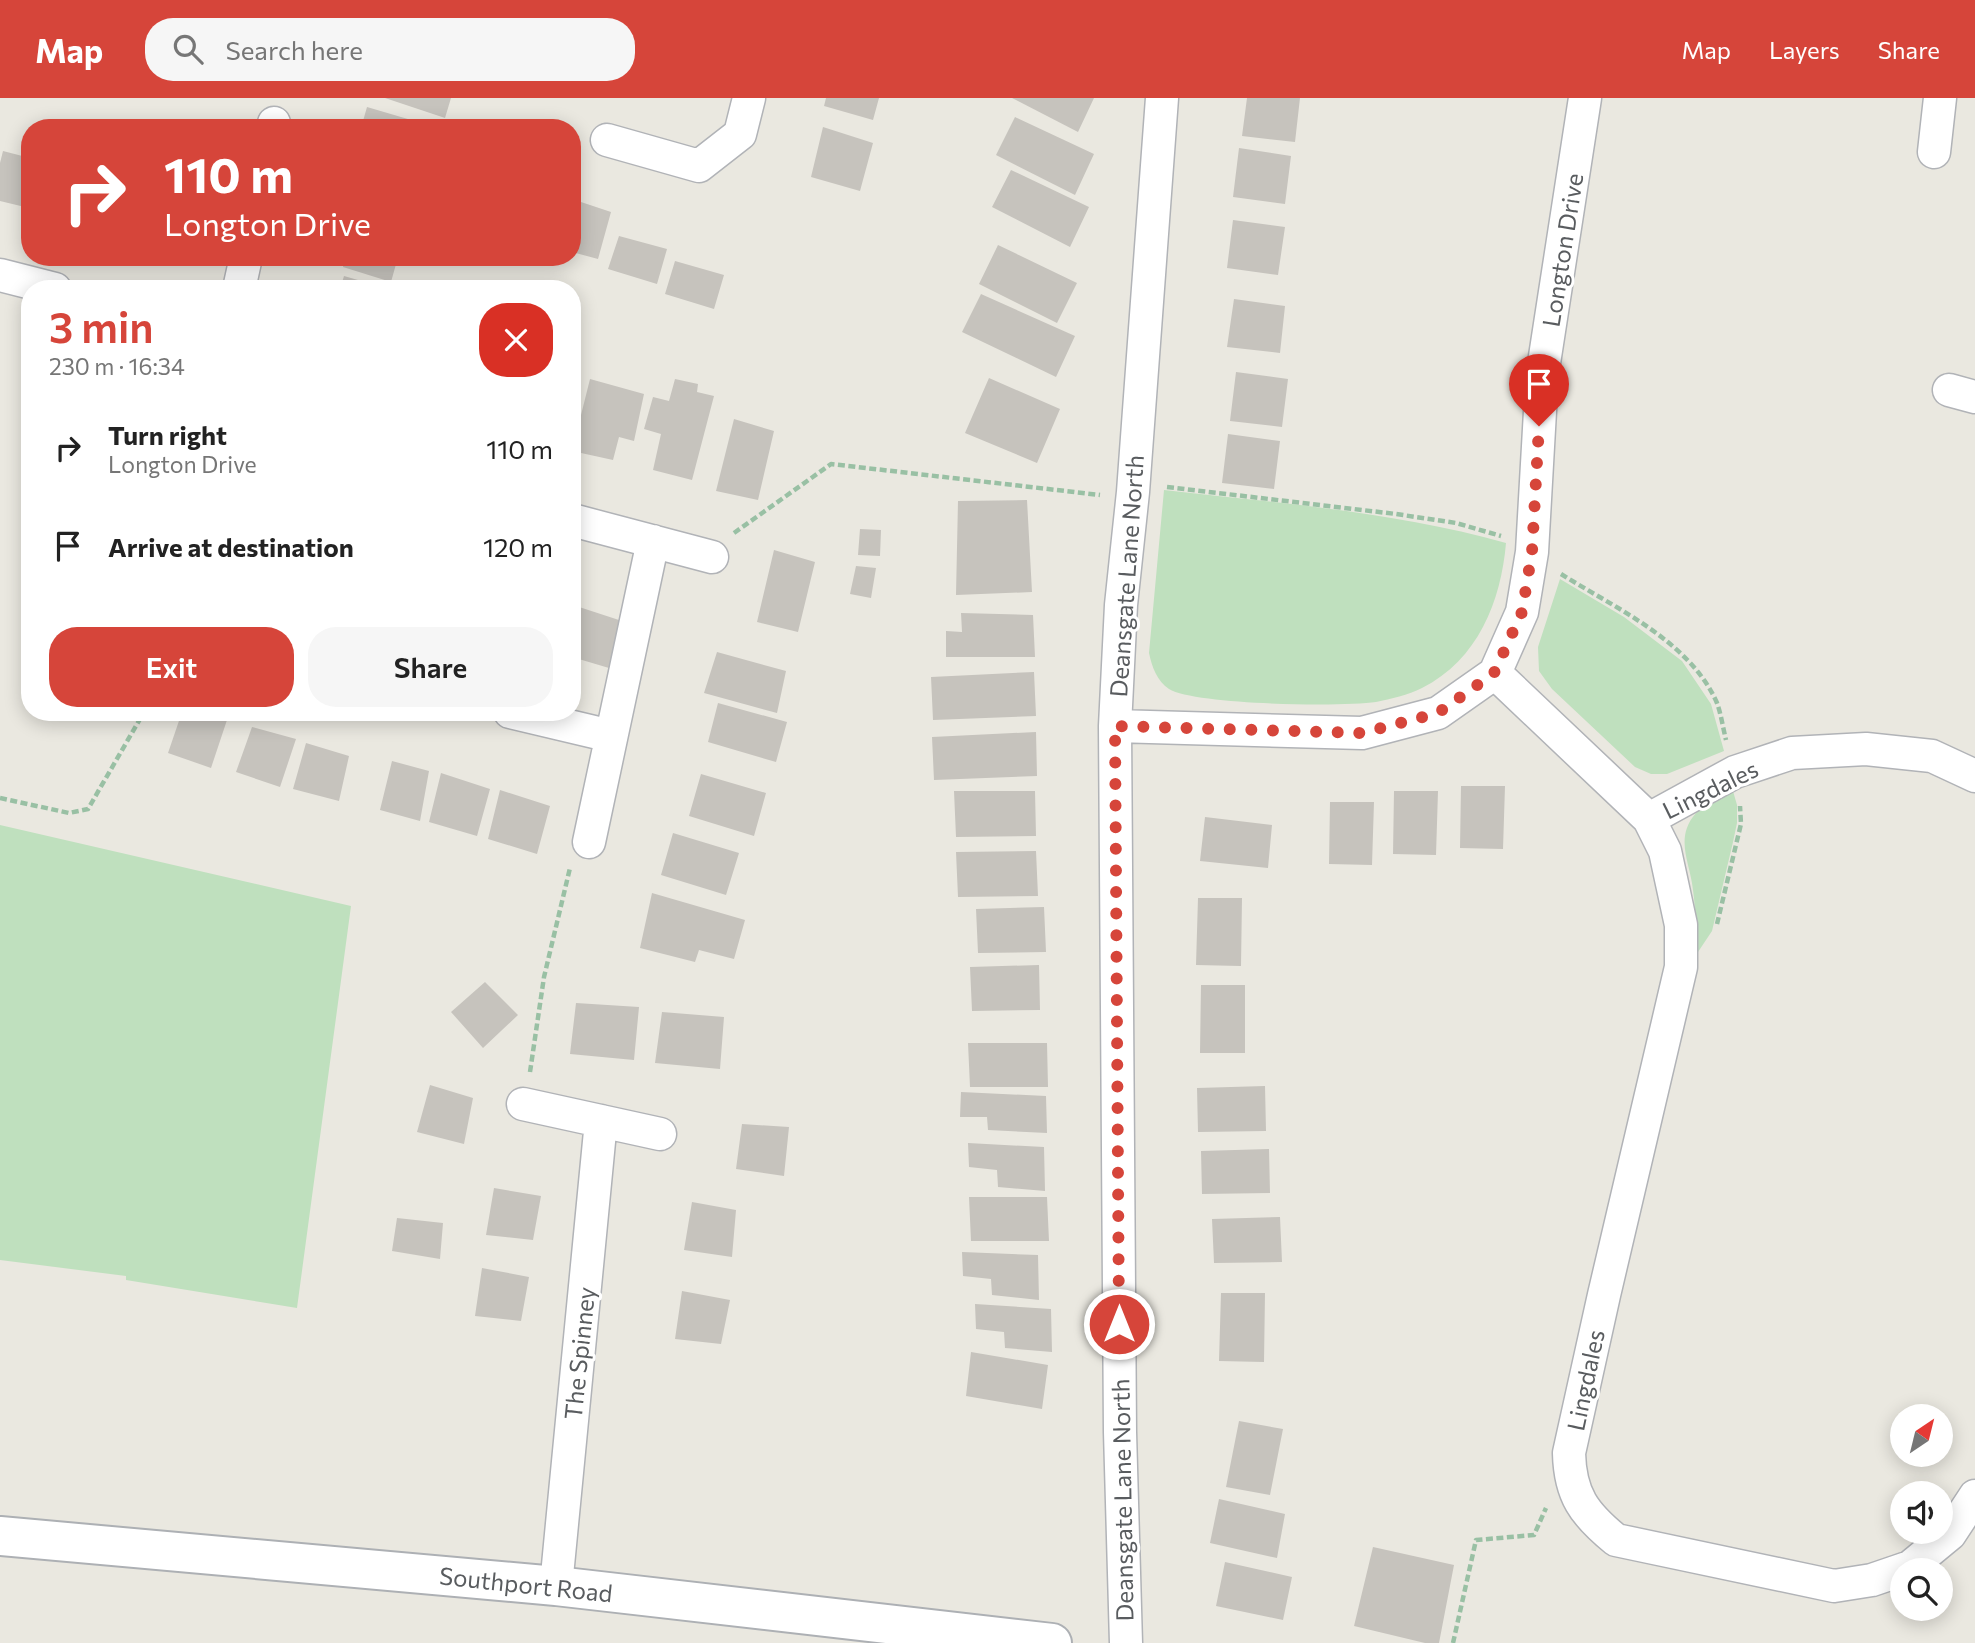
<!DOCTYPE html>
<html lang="en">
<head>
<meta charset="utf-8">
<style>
	:root { --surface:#fff; --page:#f6f6f6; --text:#222; --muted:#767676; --accent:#d6453a }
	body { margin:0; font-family:Commissioner,sans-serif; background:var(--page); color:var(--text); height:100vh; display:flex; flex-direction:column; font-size:26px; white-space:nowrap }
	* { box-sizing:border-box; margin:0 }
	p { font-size:23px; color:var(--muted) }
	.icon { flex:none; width:38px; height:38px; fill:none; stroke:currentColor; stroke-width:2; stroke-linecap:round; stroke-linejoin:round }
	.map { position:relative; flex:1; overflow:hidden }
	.details { position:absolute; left:21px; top:182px; width:560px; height:441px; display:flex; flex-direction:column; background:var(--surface); border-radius:28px; box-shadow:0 4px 18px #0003 }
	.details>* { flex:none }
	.banner { position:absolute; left:21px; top:21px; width:560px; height:147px; border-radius:28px; box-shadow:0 4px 18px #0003; background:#d6453a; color:#fff; overflow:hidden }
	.needle { width:46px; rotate:35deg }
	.controls { position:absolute; left:1890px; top:1306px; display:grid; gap:14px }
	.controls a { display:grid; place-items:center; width:63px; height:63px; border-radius:50%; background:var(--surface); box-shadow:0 4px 18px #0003; font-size:35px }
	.pin { position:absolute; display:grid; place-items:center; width:60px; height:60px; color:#fff; margin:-72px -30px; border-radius:50% 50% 50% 0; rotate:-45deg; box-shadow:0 0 7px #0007 }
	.pin .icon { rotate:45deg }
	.me { position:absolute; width:77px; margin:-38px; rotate:0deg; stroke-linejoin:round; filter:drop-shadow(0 0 5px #0008) }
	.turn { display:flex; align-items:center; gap:24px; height:147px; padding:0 28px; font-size:32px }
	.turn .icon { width:91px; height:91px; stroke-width:2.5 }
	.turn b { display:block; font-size:49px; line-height:60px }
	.round { display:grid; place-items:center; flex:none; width:74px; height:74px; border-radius:28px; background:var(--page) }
	.overview { display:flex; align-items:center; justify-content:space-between; height:119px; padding:0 28px }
	h1 { font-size:42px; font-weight:600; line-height:52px; color:var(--accent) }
	.primary-button { display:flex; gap:14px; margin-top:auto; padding:14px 28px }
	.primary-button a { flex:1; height:80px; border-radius:28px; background:var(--accent); color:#fff; font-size:28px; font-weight:600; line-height:80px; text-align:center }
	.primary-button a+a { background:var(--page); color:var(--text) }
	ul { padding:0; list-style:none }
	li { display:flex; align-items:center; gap:21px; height:98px; padding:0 28px }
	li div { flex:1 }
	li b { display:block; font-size:26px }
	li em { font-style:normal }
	header { display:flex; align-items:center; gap:42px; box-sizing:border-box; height:98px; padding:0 35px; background:var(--accent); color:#fff }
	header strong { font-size:33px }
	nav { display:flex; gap:38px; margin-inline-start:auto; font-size:24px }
	.search { width:490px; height:63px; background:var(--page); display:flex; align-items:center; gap:18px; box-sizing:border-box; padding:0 24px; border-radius:28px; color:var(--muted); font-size:26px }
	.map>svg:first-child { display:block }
</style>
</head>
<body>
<header>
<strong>Map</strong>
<div class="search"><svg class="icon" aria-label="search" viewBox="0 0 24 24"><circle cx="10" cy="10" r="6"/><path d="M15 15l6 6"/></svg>Search here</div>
<nav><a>Map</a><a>Layers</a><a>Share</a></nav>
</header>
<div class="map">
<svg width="1975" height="1545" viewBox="0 0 1975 1545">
	<rect width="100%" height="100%" fill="#eae8e0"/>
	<path fill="#bfe0be" d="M1164 392C1278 405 1396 414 1506 445 1501 503 1478 562 1422 590 1408 597 1391 601 1376 604 1342 609 1195 607 1169 591 1157 583 1152 569 1149 555Z
		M1560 481 1624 519 1682 563 1711 606 1724 653 1667 676H1651L1635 669 1552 591 1539 573 1538 549Z
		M1733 693 1737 707V725L1733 744 1712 833 1696 857C1696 835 1696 814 1693 792 1690 764 1674 740 1696 715 1704 705 1722 699 1733 693Z
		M0 727 351 808 297 1210 126 1182V1178L0 1162Z"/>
	<path fill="#c6c3bd" d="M385 0H451L445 20Z
		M826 0H879L873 22 824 8Z
		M1012 0H1094L1078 34Z
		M1247 0H1300L1295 44 1242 38Z
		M367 9 435 29V30H361Z
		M1015 19 1094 56 1075 97 996 57Z
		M175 22 199 29V30H172Z
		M823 29 873 45 860 93 811 79Z
		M1239 50 1291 58 1285 106 1233 99Z
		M3 53 30 60 29 110 0 103V65Z
		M1011 72 1089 109 1070 149 992 109Z
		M572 101 611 114 598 161 572 154Z
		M1233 122 1285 129 1278 177 1227 170Z
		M619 138 667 151 657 186 608 171Z
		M998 147 1077 185 1057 225 979 186Z
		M345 159H398L391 184 343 169Z
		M675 163 724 177 714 211 665 196Z
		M344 178 386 190V191H340Z
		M981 196 1075 238 1056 279 962 234Z
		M1234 201 1285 208 1280 255 1227 249Z
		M1236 274 1288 281 1282 329 1230 323Z
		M989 280 1060 311 1037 365 965 335Z
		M590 281 644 296 634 343 619 339 613 362 572 353Z
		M675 281 698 286 697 294 714 298 692 382 653 372 661 336 644 331 653 299 669 303Z
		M734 321 774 333 758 402 716 393Z
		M1228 336 1280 343 1274 391 1222 385Z
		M1027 402 1032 494 956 497 958 403Z
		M860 431 881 432 880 458 858 457Z
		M774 452 815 464 798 534 757 524Z
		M856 468 876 470 871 500 850 496Z
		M573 507 622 523 609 570 572 559Z
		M961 515 1033 517 1035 559H946V533L962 534Z
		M717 554 786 573 777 615 704 595Z
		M1034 574 1036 618 933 622 931 579Z
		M718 605 787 624 776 664 708 644Z
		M182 614H200L227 622 211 670 168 655Z
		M252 629 296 641 280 689 236 674Z
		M1036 634 1037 678 934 682 932 639Z
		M306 645 349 658 339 703 293 691Z
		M392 663 429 673 420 723 380 712Z
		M441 675 490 691 477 738 429 724Z
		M701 676 766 695 754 738 689 718Z
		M1461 688H1505L1503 751 1460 750Z
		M500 692 550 708 537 756 488 741Z
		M954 693H1035L1036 738 956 739Z
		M1394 693H1438L1436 757 1393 756Z
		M1330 704H1374L1372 767 1329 766Z
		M1205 719 1272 727 1268 770 1200 763Z
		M673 735 739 755 726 797 661 777Z
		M1036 753 1038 798 958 799 956 754Z
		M652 795 745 822 734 861 699 852 695 864 640 850Z
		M1198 800H1242L1241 868 1196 867Z
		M1044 809 1046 854 978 855 976 811Z
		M1039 867 1040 912 972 913 970 869Z
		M485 884 518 917 483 950 451 914Z
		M1201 887H1245V955H1200Z
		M576 905 639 909 634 962 570 956Z
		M662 914 724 919 720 971 655 965Z
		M968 945H1047L1048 989H970Z
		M430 987 473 1000 464 1046 417 1034Z
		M1265 988 1266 1033 1198 1034 1197 990Z
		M961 994 1046 998 1047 1035 988 1032 987 1019H960Z
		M742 1026 789 1029 784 1078 736 1071Z
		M968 1045 1044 1049 1045 1093 998 1089 997 1072 969 1069Z
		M1269 1051 1270 1095 1202 1096 1201 1053Z
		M494 1090 541 1098 533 1142 486 1137Z
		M969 1099H1047L1049 1143H971Z
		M692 1104 736 1112 732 1159 684 1152Z
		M1280 1119 1282 1164 1214 1165 1212 1121Z
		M397 1120 443 1125 440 1161 392 1153Z
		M962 1154 1038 1157 1039 1202 992 1197 991 1181 963 1178Z
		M482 1170 529 1179 521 1223 475 1218Z
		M682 1193 730 1202 721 1246 675 1241Z
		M1221 1195H1265L1264 1264 1219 1263Z
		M975 1206 1051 1211 1052 1254 1005 1250 1004 1234 976 1231Z
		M971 1254 1048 1267 1042 1311 966 1298Z
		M1239 1323 1283 1331 1270 1397 1226 1389Z
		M1219 1401 1285 1416 1277 1460 1210 1445Z
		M1373 1449 1454 1467 1439 1545H1425L1354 1528Z
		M1225 1464 1292 1479 1283 1522 1216 1508Z"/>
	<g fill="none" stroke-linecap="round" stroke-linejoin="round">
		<g stroke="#b1b3b7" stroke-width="35">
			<path id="street" d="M273 30 274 25
				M607 42 699 68 740 36 749 0
				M1934 54 1940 0
				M0 177 55 191
				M239 191 246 159
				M1949 292 1975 299
				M572 422 712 459
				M1495 575 1649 721 1665 753 1681 827V869L1604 1197 1569 1355C1570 1397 1584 1416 1616 1442L1834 1488 1872 1482 1910 1469 1950 1436 1975 1398
				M510 614 611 638
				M1115 628 1362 635 1438 615 1495 575 1522 514 1532 454 1542 278 1585 0
				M1649 721 1735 674 1792 655 1866 651 1932 658 1975 678
				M589 744 653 443
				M523 1006 660 1036
				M556 1488 601 1023
				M1126 1545 1120 1334 1115 628 1121 507 1133 394 1162 0"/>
		</g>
		<g stroke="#adb0b4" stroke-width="42">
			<path id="secondary" d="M0 1438 556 1488 1052 1545"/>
		</g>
		<path stroke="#99c0a4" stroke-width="4.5" stroke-dasharray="7 3.5" stroke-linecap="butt" d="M1167 389 1396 416 1456 425 1501 438
			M734 435 831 366 1100 397
			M1561 476C1615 510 1690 543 1717 605 1721 616 1723 630 1726 642
			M0 700 69 715 88 711 144 614
			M1717 826 1741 726 1740 708
			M530 974 544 879 570 770
			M1453 1545 1476 1442 1534 1437 1546 1410"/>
		<use href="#street" stroke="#fff" stroke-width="32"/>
		<use href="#secondary" stroke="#fff" stroke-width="38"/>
	</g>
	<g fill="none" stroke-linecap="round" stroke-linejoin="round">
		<path stroke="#d6453a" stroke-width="12" stroke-dasharray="0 21.6" d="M1119 1226 1115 628 1362 635 1438 615 1494 575 1522 514 1532 454 1539 328"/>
	</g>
	<g text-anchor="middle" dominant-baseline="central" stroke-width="6" stroke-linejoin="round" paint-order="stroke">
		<g font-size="24" fill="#595c5f" stroke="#fff">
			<text transform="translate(1562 152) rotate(-81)">Longton Drive</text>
			<text transform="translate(1126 478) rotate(-86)">Deansgate Lane North</text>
			<text transform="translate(1710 691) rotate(-26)">Lingdales</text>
			<text transform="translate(579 1255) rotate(-84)">The Spinney</text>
			<text transform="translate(1585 1282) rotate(-78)">Lingdales</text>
			<text transform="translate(1122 1402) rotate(-91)">Deansgate Lane North</text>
			<text transform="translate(526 1486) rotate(6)">Southport Road</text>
		</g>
	</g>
</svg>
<div class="controls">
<a><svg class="needle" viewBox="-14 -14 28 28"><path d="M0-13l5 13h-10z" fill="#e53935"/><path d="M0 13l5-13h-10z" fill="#767676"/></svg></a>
<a><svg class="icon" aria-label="sound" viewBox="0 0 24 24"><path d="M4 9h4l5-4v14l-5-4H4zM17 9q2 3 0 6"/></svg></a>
<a><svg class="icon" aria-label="search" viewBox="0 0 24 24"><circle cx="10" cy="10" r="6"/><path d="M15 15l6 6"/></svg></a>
</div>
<div class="pin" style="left:1539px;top:328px;background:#d93025"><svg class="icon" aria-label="arrive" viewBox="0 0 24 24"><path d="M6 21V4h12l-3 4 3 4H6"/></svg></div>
<svg class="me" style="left:1119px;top:1226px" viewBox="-20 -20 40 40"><circle r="17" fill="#d6453a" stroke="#fff" stroke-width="3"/><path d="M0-11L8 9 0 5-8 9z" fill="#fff"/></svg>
<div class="banner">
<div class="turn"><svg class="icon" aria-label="right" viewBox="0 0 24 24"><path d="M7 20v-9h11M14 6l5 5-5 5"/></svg><div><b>110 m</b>Longton Drive</div></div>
</div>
<section class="details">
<div class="overview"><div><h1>3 min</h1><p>230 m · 16:34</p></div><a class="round" style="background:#d93025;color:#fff"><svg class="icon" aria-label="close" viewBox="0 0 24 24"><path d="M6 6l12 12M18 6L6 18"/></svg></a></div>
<ul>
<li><svg class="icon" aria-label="right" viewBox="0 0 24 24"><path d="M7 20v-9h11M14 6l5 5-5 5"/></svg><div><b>Turn right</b><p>Longton Drive</p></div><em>110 m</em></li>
<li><svg class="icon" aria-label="arrive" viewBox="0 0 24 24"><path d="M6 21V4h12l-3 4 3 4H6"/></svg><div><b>Arrive at destination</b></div><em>120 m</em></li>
</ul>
<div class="primary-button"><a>Exit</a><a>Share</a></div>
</section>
</div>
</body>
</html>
